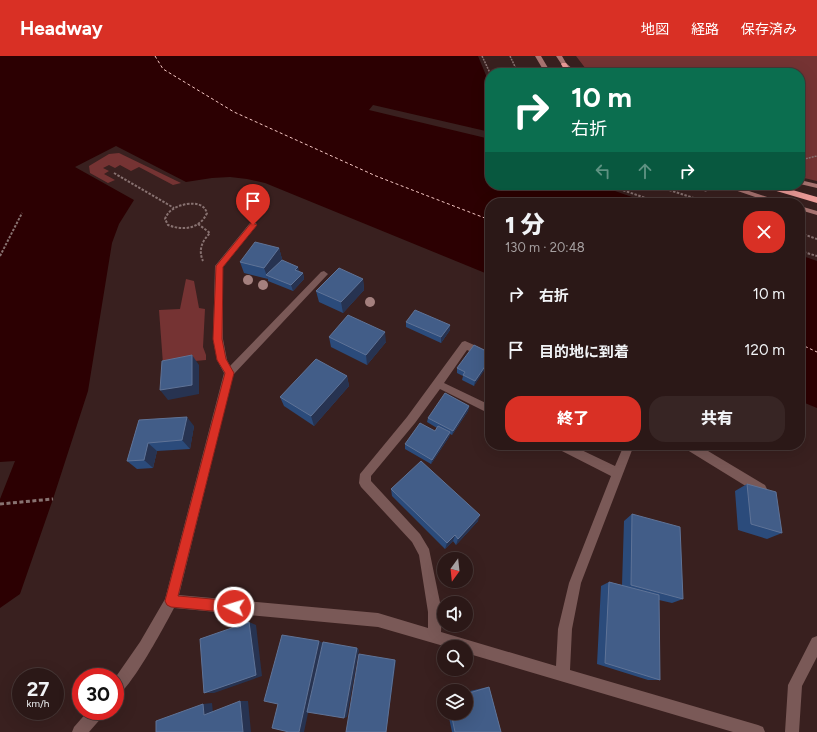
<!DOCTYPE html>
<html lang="ja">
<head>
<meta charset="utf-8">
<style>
	:root { --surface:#2b1817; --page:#372524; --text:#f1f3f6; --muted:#a6a0a1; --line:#473736; --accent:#d93025 }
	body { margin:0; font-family:Figtree,"Noto Sans JP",sans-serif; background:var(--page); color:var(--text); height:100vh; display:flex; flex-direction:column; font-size:15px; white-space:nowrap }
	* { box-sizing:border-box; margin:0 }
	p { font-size:13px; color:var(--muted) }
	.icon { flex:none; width:22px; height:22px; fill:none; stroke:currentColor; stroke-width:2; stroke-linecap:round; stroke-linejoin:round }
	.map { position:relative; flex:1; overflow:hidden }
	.panel { position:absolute; left:485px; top:142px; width:320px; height:252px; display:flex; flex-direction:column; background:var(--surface); border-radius:16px; box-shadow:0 4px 16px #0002,0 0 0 1px var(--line) }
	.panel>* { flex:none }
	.top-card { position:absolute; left:485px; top:12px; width:320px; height:122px; border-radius:16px; box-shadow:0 4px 16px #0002,0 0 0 1px var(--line); background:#0b6e4f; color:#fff; overflow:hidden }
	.needle { width:26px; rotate:195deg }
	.fabs { position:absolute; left:437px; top:496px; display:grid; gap:8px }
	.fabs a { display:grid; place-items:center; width:36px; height:36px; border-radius:50%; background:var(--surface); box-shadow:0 4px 16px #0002,0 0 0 1px var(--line); font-size:20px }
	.speed { position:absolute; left:12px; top:612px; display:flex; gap:8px; font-size:20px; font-weight:700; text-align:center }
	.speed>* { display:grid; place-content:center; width:52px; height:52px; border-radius:50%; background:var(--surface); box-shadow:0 4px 16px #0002,0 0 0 1px var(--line); line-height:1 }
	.speed small { font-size:10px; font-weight:400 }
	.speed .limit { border:6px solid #d22; background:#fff; color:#111 }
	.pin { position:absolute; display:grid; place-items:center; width:34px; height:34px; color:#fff; margin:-41px -17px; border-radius:50% 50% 50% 0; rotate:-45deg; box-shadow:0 0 4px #0007 }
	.pin .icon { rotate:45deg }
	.me { position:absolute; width:44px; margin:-22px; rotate:275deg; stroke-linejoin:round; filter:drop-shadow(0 0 3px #0008) }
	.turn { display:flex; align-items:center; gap:14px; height:84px; padding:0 20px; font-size:18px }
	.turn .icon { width:52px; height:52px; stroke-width:2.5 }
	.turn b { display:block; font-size:28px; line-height:34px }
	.lanes { display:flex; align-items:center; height:38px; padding:0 20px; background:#0003; justify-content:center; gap:20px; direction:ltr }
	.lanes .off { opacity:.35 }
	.round { display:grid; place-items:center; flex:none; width:42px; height:42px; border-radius:16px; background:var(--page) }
	.headline { display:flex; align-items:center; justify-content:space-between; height:68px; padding:0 20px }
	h1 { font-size:24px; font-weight:800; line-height:30px }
	.button { display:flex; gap:8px; margin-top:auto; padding:8px 20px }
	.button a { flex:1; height:46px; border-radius:16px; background:var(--accent); color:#fff; font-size:16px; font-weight:800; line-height:46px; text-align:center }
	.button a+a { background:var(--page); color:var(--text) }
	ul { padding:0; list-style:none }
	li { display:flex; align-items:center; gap:12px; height:56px; padding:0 20px }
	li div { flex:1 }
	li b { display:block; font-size:15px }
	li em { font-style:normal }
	header { display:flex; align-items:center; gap:24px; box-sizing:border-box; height:56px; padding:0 20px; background:var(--accent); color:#fff }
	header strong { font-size:19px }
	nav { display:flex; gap:22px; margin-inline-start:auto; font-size:14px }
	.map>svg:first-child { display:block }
</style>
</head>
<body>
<header>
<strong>Headway</strong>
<nav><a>地図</a><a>経路</a><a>保存済み</a></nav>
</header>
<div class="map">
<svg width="817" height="676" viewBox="0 0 817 676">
	<rect width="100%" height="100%" fill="#39201f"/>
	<path fill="#753333" d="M576 0H817V125L800 121V17H589Z
		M119 97 181 127 173 129 139 111 131 115 120 109 115 112 109 109 103 112 109 115 104 118 115 124 108 127 90 117 89 110 109 98Z
		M186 223 194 225 199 252 205 253 203 291 206 299V304L163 308 159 254 180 253Z"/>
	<path fill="#2c0002" d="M0 0H478L490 29V129H598L649 147H490V219L265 127 247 123 230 121 212 122 186 126 116 90 75 111 134 144 119 168 112 187 88 335 53 443 20 538 0 552Z
		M800 199 817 205V352L800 345Z"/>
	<path fill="#39201f" d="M373 49 490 76V83L369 54Z
		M15 405 0 443V406Z"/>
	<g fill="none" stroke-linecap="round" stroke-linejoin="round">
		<path stroke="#f4c7c4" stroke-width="1" stroke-dasharray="3 2.5" stroke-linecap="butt" d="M155 0 163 13 234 56 376 120 490 164
			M800 288 817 296"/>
		<path stroke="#887271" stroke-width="1.5" stroke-dasharray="2 1" stroke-linecap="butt" d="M482 0 490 17
			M510 0 518 17
			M800 104 817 100"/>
		<path stroke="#887271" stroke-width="2" stroke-dasharray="2.5 1.5" stroke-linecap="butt" d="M114 117 174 152
			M608 129 660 147
			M654 129 709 147
			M689 129 707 135
			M187 148C196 147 204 148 207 157 200 173 183 175 168 169L165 163C169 153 177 150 187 148Z
			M198 168 210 177C202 185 198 194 203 205
			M800 177 817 183
			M800 195 817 200
			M0 200 22 157"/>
		<path stroke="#887271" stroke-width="3" stroke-dasharray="4 2.5" stroke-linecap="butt" d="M0 448 53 443"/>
		<path fill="#7a5957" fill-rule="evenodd" d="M250 167H256L257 169 223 211V283L227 304 230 310 321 216 324 215 328 218 233 319 179 539 378 557 428 572V556L419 499 412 486 361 431 359 427 360 418 407 361 462 286 465 285 490 296V304L467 294 444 327 490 349V358L440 333 415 367 371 420V425L420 478 429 493 442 556 441 576 556 610 558 573 569 527 611 420 556 392 555 389H571L615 410 624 389H634L581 527 572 573 570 614 758 669 763 671 765 676H733L466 597V591H447L378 571 174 552C165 569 130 635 115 641V622L140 586 165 543 224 317 217 304 213 283 215 210Z
			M683 389H698L765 429 767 433 765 437 761 438 757 437 684 392Z
			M817 580V601L802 630 799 676H785L788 629 812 582Z
			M88 655H105L103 660 89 676H72L74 671Z"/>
		<path fill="#a97471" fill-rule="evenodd" d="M535 0H541L551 17H545Z
			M556 0H562L566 7 577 17H571L562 9Z
			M800 124 817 128V132L800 128Z
			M720 129H731L785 147H773Z
			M800 150 817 155V159L800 154Z"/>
		<path fill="#ec9b98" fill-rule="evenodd" d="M562 7H566L572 17H566L561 8Z
			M762 129H775L817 141V147L763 131Z"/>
	</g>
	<g fill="#a4807e">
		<circle cx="248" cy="224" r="5"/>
		<circle cx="263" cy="229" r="5"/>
		<circle cx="370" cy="246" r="5"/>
	</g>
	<path fill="#2b4b7b" d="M279 192 282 203 279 207 303 217 304 223 293 235 268 225V223L244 217 240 206Z
		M363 223 364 234 343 257 319 246 316 235Z
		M406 266 450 269V274L441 287 406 271Z
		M329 281 386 286 367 309 331 291Z
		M490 297 474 330 462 324 463 320 457 317V312Z
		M347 320 349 330 314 370 284 350 280 341Z
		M469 350 468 355 452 379 450 378 449 381 431 408 405 393V388L435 375 437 372 427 366 428 362Z
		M139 364 194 370 190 393 157 395 153 412 137 413 127 405Z
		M747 428 782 477 767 483 738 474 735 435Z
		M391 433 478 465 456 489 453 485 445 493 392 440Z
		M632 458 683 543 672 547 659 544 660 624H648L597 608 601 530 609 526 622 529 624 465Z
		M489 631 501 676H452L448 657H466V636L483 632Z"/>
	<path fill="#273351" d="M279 192 282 203 270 220 266 219 268 223 264 212Z
		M298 211 300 217 295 214Z
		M303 217 304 223 293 235 291 229Z
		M363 223 364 234 343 257 341 246Z
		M450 269V274L441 287V281Z
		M385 276 386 286 367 309 366 299Z
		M192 299 199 309V338L168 344 160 334Z
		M490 303V306L474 330 475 325Z
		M347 320 349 330 314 370 311 360Z
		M469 350 468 355 452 379 453 375Z
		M187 361 194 370 190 393 182 384Z
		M450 376 449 381 431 408 432 404Z
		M148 387 157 395 153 412 144 404Z
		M480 459 478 465 456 489 458 483Z
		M455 479 453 485 445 493 447 487Z
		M249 566 256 569 262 620 214 637H204Z
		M319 585 323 587 304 676H299Z
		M357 592 359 594 347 661 344 662Z
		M395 604 396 605 386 676Z
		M240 645H248L251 676H243Z
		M212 647 213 657 204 659 203 648Z"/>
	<path fill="#425d88" stroke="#5f7397" d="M255 186 279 192 264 212 240 206Z
		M282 204 298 211 295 214 303 217 291 229 266 219Z
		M339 212 363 223 341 246 316 235Z
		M415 254 450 269 441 281 406 266Z
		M348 259 385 276 366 299 329 281Z
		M474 289 490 297V303L475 325 463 319 465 316 457 312Z
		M192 299V329L160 334 162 305Z
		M316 303 347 320 311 360 280 341Z
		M445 337 469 350 453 375 428 362Z
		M187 361 182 384 148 387 144 404 127 405 139 364Z
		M420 367 435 375 438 370 450 376 432 404 405 388Z
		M421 405 480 459 458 483 455 479 447 487 391 433Z
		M747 428 776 436 782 477 751 468Z
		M632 458 680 471 683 543 631 529Z
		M609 526 659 539 660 624 605 607Z
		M249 566 256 619 204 637 200 583Z
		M282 579 319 585 299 676H289L272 672 278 648 264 645Z
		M323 586 357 592 344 662 307 656Z
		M359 598 395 604 386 676H346Z
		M489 631 501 676H455L451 657H466V638Z
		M240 645 243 676H156V665L203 648 204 659Z"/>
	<path fill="#d93025" stroke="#8d1f18" d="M251 167H253L257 169 223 211 222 283 226 303 234 317 178 540 234 545 239 547 240 551 239 555 234 557 171 551 167 549 165 545 225 317 217 304 213 283 216 210Z"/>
</svg>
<div class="fabs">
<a><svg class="needle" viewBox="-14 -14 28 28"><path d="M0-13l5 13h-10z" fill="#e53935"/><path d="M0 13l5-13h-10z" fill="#a6a0a1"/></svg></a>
<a><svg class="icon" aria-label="sound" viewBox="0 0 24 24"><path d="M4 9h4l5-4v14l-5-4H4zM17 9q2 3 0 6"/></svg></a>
<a><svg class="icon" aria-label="search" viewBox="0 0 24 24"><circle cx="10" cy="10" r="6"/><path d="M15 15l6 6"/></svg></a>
<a><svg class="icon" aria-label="layers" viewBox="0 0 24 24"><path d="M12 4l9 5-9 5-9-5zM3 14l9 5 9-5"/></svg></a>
</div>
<div class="speed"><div>27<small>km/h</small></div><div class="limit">30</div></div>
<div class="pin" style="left:253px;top:169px;background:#d93025"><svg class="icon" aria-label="arrive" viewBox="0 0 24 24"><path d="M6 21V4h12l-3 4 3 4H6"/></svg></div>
<svg class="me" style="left:234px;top:551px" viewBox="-20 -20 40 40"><circle r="17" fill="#d93025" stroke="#fff" stroke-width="3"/><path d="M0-11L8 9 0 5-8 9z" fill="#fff"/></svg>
<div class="top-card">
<div class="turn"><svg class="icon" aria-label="right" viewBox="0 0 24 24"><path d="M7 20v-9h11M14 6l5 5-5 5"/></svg><div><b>10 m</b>右折</div></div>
<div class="lanes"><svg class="icon off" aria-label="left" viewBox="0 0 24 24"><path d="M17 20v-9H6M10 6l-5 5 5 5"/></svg><svg class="icon off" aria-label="ahead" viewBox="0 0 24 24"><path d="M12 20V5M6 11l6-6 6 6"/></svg><svg class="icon" aria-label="right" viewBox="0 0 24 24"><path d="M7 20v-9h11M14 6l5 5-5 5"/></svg></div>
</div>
<section class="panel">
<div class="headline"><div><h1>1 分</h1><p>130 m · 20:48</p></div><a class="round" style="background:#d93025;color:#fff"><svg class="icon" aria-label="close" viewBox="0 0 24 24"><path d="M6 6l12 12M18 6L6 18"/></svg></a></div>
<ul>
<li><svg class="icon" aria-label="right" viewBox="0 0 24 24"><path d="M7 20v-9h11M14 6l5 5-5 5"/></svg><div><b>右折</b></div><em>10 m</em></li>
<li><svg class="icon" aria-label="arrive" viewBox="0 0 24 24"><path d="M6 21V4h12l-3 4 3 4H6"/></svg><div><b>目的地に到着</b></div><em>120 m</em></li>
</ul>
<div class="button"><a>終了</a><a>共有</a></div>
</section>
</div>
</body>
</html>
